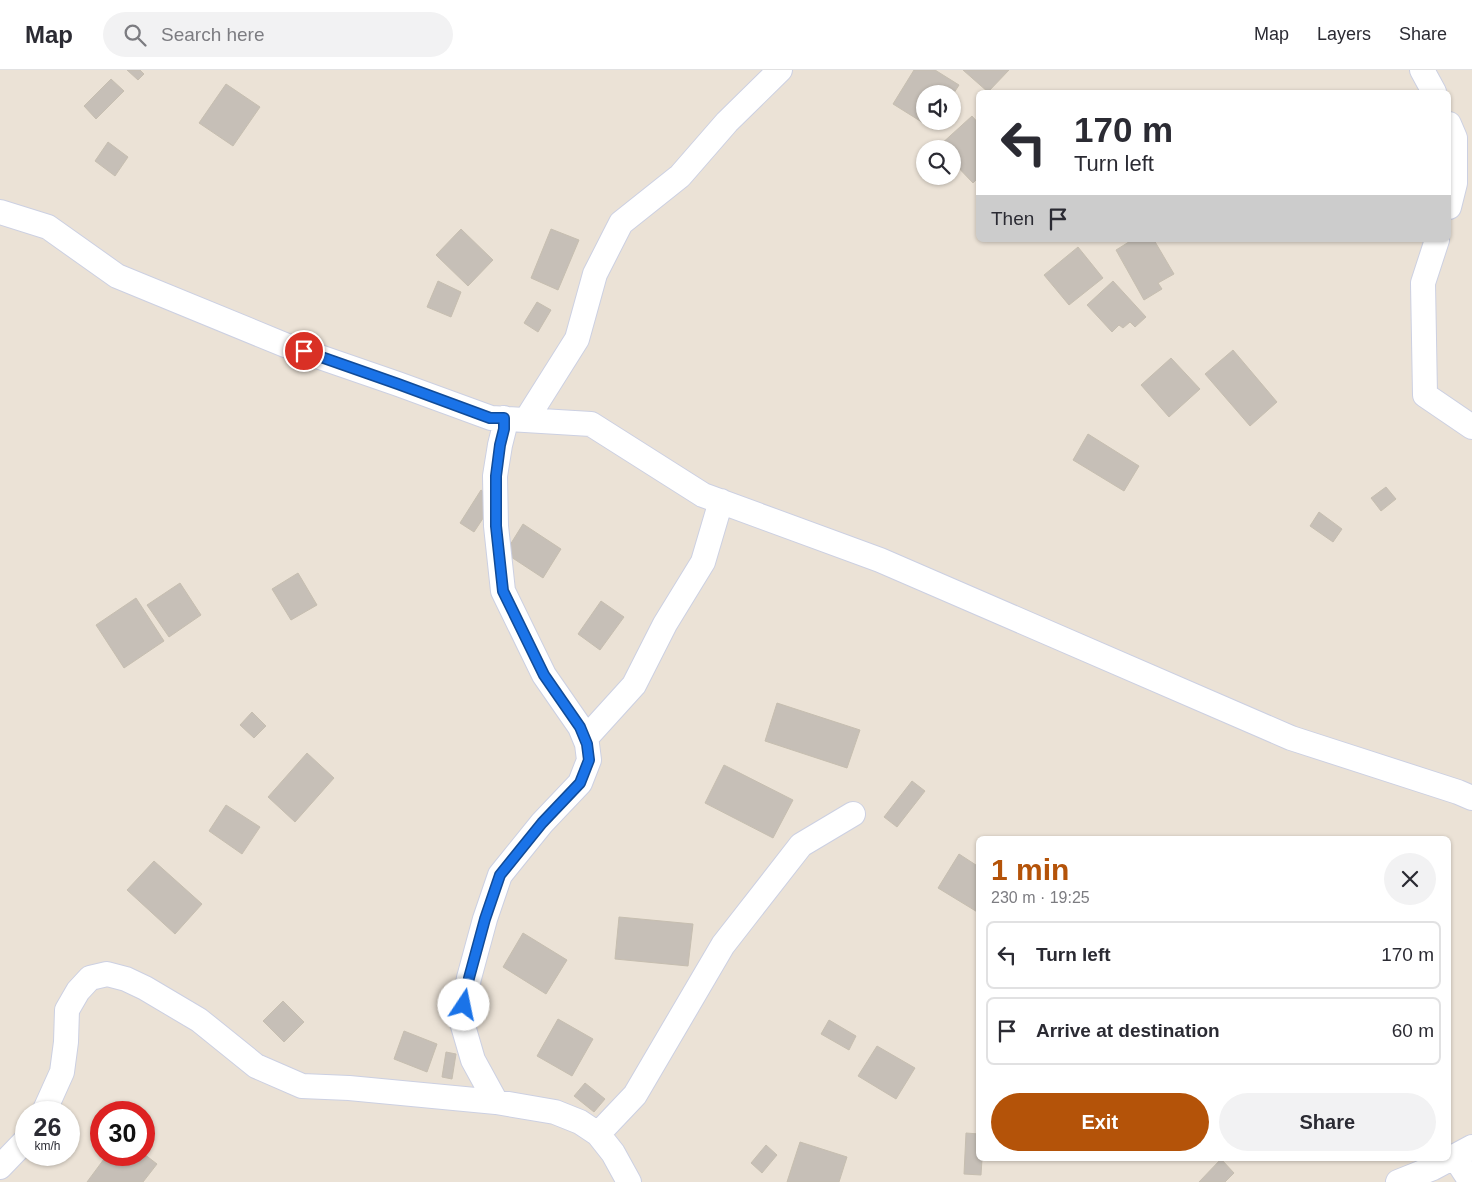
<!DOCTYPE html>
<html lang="en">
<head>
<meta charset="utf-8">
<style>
	:root { --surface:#fff; --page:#f2f2f3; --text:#2b2b33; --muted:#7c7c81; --line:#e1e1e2; --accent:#b45309 }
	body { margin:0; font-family:Helvetica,sans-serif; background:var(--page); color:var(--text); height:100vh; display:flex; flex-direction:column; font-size:19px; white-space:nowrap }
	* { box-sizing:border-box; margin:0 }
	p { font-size:16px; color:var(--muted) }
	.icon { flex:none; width:28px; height:28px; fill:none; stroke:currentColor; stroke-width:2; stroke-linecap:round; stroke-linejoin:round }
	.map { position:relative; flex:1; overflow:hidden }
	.drawer { position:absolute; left:976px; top:766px; width:475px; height:325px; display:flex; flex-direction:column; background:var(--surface); border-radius:8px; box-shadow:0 1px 4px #0004 }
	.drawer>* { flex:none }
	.top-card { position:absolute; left:976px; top:20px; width:475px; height:152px; border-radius:8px; box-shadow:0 1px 4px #0004; background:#fff; color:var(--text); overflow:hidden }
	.controls { position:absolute; left:916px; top:15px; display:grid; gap:10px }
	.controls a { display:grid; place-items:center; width:45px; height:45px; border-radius:50%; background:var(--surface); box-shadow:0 1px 4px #0004; font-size:25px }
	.speed { position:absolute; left:15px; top:1031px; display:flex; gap:10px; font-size:25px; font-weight:700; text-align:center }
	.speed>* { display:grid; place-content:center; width:65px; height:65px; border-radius:50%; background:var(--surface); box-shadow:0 1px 4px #0004; line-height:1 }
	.speed small { font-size:12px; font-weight:400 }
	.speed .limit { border:8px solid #d22; background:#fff; color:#111 }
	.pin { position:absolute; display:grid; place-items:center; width:42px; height:42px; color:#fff; margin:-21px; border:2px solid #fff; border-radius:50%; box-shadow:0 1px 5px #0007 }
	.me { position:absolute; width:55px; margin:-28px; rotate:11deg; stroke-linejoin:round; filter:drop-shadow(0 0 4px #0008) }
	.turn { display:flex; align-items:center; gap:18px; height:105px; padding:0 15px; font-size:22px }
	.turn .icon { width:65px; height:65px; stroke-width:2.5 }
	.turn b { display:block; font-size:35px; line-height:42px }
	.then { display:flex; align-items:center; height:48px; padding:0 15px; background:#0003; gap:10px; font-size:19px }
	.round { display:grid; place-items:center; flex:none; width:52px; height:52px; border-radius:26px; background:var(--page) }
	.overview { display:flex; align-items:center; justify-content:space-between; height:85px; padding:0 15px }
	h1 { font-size:30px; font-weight:800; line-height:38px; color:var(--accent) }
	.action { display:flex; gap:10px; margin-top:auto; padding:10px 15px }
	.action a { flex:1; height:58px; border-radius:30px; background:var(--accent); color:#fff; font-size:20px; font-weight:800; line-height:58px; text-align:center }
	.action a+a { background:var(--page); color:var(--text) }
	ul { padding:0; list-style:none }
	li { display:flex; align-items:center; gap:15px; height:68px; margin:0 10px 8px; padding:0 5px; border:2px solid var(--line); border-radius:8px }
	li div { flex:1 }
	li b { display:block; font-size:19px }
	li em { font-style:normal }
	header { display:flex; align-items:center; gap:30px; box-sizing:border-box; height:70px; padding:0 25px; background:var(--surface); border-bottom:1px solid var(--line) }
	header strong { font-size:24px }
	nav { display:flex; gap:28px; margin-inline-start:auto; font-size:18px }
	.search { width:350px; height:45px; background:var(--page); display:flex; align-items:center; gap:12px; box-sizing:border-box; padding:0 18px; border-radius:28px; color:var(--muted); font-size:19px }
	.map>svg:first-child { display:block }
</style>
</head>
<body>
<header>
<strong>Map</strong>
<div class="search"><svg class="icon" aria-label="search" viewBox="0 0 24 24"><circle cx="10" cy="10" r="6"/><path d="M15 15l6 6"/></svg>Search here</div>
<nav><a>Map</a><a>Layers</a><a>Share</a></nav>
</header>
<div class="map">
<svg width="1472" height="1112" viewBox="0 0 1472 1112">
	<rect width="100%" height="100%" fill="#ebe2d6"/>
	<path fill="#c6bfb7" stroke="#c6beb0" d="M127 0H140L144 4 138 10Z
		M914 0H935L959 15 952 26V24H925V51H937L933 59 893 34Z
		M963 0H1009L988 22Z
		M111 9 124 21 96 49 84 36Z
		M226 14 260 37 233 76 199 53Z
		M972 46 979 54V107L973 113 952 91V79H942L939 76Z
		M108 72 128 87 115 106 95 91Z
		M461 159 493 190 468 216 436 185Z
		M551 159 579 170 558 220 531 208Z
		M1132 170H1154L1174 204 1158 213 1162 219 1144 230 1116 180Z
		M1078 177 1103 208 1069 235 1044 205Z
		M438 211 461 222 451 247 427 237Z
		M1113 211 1146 247 1135 257 1130 252 1123 258 1119 255 1112 262 1087 235Z
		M537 232 551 240 538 262 524 253Z
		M1233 280 1277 332 1250 356 1205 304Z
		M1171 288 1200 319 1169 347 1141 315Z
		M1088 364 1139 396 1124 421 1073 390Z
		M1386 417 1396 429 1381 441 1371 428Z
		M481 420 495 430 474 462 460 453Z
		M1319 442 1342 459 1333 472 1310 456Z
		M523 454 561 479 543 508 505 483Z
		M298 503 317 535 291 550 272 519Z
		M180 513 201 545 169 567 147 535Z
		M136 528 164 571 124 598 96 555Z
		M601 531 624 547 600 580 578 564Z
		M777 633 860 660 847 698 765 671Z
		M252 642 266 656 254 668 240 655Z
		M307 683 334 708 295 752 268 727Z
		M724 695 793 730 773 768 705 733Z
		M912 711 925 721 897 757 884 747Z
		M226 735 260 757 242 784 209 761Z
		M959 784 979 797V843L938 818Z
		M154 791 202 834 175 864 127 820Z
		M619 847 693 854 688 896 615 889Z
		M523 863 567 890 546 924 503 897Z
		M283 931 304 952 284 972 263 951Z
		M558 949 593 969 572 1006 537 986Z
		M829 950 856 966 849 980 821 964Z
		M404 961 437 974 427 1002 394 989Z
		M877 976 915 998 896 1029 858 1006Z
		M446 982 456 984 452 1009 442 1007Z
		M585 1013 605 1029 594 1042 574 1026Z
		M966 1063 979 1064V1089H982L981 1105 964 1104Z
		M800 1072 847 1087 839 1112H787Z
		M766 1075 777 1085 762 1103 751 1093Z
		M144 1084 157 1094 143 1112H87L107 1085Z
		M1221 1089 1234 1103 1225 1112H1199Z"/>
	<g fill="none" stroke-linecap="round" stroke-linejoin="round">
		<g stroke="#ccd0e2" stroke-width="26">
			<path id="street" d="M1422 0 1434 22
				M1449 54 1455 68V113L1449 137
				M0 142 48 157 117 206 285 275 398 314 491 348 591 354 703 425 880 490 1291 668 1458 722 1472 728
				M1437 170 1423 213 1425 325 1472 357
				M526 350 577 269 595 204 621 153 680 106 727 52 780 0
				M585 669 634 615 665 554 703 492 721 431
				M496 1032 473 990 461 949 469 908 485 849 500 805 542 753 580 713 589 690 587 674 580 657 544 605 503 521 496 456 495 406 500 375 504 359V348
				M44 1042 62 1002 66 972 67 940 78 921 90 908 107 904 126 909 145 918 199 950 256 996 302 1016 349 1018 496 1032 555 1042 580 1052 598 1064 613 1083 629 1112
				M598 1064 635 1025 723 875 801 775 853 744
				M1454 1086 1471 1112
				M0 1097 26 1070
				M1398 1112 1433 1098 1472 1077"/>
		</g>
		<use href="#street" stroke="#fff" stroke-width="24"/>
	</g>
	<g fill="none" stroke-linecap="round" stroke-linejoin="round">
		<g stroke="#114b97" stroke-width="12">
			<path id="route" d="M304 281 398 314 490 348H504V359L500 375 496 406V456L503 521 544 605 580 657 587 674 589 690 580 713 542 753 500 805 485 849 469 908 464 935"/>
		</g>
		<use href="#route" stroke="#1a73e8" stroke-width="9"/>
	</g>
</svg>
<div class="controls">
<a><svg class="icon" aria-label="sound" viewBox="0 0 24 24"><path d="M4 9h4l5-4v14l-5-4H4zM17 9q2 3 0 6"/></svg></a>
<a><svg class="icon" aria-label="search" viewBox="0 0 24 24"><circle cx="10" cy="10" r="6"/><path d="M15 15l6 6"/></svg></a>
</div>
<div class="speed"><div>26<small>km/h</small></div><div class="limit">30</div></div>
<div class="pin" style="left:304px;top:281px;background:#d93025"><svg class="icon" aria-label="arrive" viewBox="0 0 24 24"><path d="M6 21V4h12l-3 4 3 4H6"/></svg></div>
<svg class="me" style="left:464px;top:935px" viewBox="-20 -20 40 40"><circle r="19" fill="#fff"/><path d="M0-13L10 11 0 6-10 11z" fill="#1a73e8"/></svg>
<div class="top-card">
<div class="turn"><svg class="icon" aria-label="left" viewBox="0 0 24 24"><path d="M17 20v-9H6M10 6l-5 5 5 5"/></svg><div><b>170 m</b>Turn left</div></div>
<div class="then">Then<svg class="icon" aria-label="arrive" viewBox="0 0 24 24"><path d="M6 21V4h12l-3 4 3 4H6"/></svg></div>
</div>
<section class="drawer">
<div class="overview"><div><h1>1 min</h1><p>230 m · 19:25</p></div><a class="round"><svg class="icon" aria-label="close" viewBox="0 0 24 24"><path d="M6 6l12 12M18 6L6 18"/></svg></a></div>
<ul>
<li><svg class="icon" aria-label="left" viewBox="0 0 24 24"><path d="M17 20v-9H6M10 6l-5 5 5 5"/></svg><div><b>Turn left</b></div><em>170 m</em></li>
<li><svg class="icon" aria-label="arrive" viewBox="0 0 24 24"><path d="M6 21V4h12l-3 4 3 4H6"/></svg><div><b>Arrive at destination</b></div><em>60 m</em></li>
</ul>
<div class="action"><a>Exit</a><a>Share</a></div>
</section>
</div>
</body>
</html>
